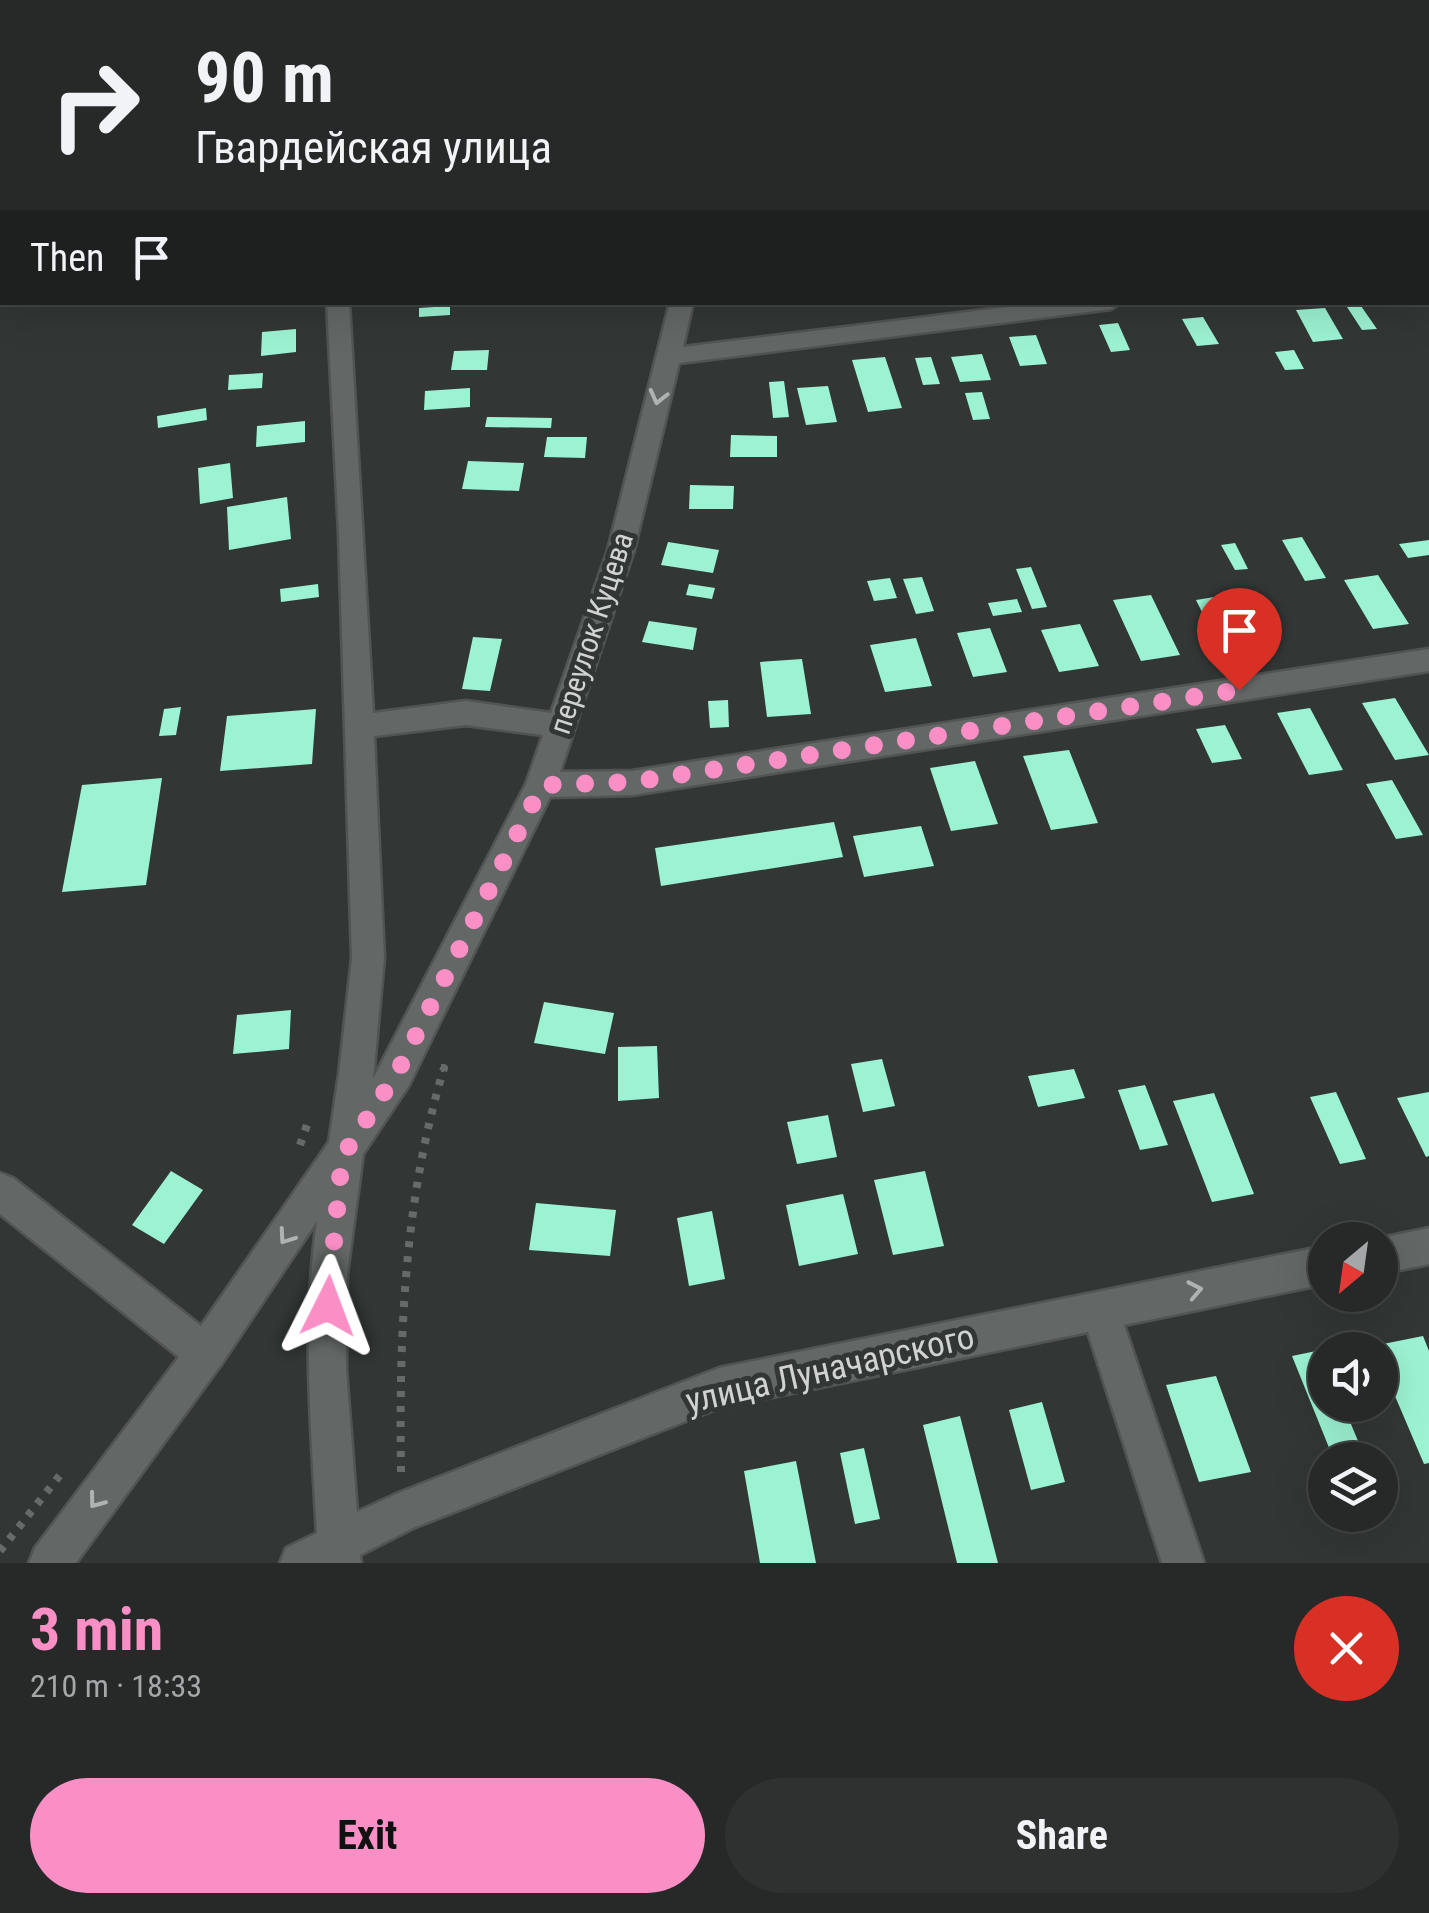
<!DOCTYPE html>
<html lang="en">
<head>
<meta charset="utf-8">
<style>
	:root { --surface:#262928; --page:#2e3130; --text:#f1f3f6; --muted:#a4a6a8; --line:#424545; --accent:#fa8fc6 }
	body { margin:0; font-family:"Roboto Condensed",sans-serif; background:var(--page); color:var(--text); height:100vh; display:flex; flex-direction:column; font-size:38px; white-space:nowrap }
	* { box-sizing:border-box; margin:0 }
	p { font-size:32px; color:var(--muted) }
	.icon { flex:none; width:55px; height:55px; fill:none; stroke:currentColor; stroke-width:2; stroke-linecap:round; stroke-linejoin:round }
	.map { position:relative; height:1563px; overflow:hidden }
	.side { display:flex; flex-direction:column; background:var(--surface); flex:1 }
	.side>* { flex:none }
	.banner { position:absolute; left:0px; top:0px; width:1430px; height:305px; box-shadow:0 10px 40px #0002,0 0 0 2px var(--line); background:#262928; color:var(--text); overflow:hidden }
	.needle { width:65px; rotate:209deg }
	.controls { position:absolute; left:1308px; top:1222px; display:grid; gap:20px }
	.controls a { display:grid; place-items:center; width:90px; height:90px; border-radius:50%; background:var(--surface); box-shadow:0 10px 40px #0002,0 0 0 2px var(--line); font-size:50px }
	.pin { position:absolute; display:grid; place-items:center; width:85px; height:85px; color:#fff; margin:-102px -42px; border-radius:50% 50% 50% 0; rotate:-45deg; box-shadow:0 0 10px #0007 }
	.pin .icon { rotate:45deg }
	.me { position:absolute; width:110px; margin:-55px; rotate:3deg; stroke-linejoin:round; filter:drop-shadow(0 0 8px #0008) }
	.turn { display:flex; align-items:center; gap:35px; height:210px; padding:0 30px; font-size:45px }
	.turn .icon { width:130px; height:130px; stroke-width:2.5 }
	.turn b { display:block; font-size:70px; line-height:85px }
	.then { display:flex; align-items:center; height:95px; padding:0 30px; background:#0003; gap:20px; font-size:38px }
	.round { display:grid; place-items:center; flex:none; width:105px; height:105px; border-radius:52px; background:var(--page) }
	.head { display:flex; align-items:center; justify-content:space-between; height:170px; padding:0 30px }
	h1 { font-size:60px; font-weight:700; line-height:75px; color:var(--accent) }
	.button { display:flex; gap:20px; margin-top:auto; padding:20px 30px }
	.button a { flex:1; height:115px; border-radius:60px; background:var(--accent); color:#111; font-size:40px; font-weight:700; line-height:115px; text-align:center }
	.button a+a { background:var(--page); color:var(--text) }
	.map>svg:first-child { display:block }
</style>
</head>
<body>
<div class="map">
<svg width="1429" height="1563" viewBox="0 0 1429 1563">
	<rect width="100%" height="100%" fill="#323735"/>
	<path fill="#9cf3d3" d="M450 306V315L419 317V308Z
		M1361 306 1377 329 1362 330 1347 307Z
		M1325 308 1343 339 1313 342 1296 310Z
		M1203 317 1219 344 1197 346 1182 319Z
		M1118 323 1130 350 1111 352 1099 325Z
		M296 329V352L261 356 262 332Z
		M1036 335 1047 364 1020 366 1009 337Z
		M489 350 487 370H451L454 351Z
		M1294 350 1304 369 1285 370 1275 352Z
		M982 354 991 380 960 382 951 357Z
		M885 357 902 408 868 412 852 360Z
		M931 357 940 384 923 385 915 358Z
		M263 373 262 388 228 390 229 375Z
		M784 381 789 417 773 418 769 382Z
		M828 386 837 422 806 425 797 388Z
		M470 388V407L424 410 425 391Z
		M982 392 990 419 973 420 965 393Z
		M206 408 207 420 158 428 157 416Z
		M487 417 552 418 551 428 485 427Z
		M305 421V442L256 447 257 426Z
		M731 435 777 436V457H730Z
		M547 437H587L585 458 544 457Z
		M468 461 524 463 519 491 462 489Z
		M230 463 233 498 200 504 198 468Z
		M690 485 734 486 733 509H689Z
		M287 497 291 539 229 550 227 507Z
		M1302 537 1326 578 1305 581 1282 540Z
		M1429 540V555L1408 558 1399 544Z
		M668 542 719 550 713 573 661 565Z
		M1235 543 1248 569 1235 570 1221 545Z
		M1031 567 1047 607 1032 609 1016 569Z
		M1378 575 1409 624 1373 629 1344 580Z
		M922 577 934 611 916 614 903 579Z
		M890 578 897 598 874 601 867 581Z
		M318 584 319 597 281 602 280 589Z
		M689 584 715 588 712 599 686 595Z
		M1233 594 1260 647 1222 652 1196 600Z
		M1151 595 1180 655 1141 661 1113 600Z
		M1017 599 1022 612 993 616 988 603Z
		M649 621 697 628 693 650 642 642Z
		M1080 624 1099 666 1059 672 1041 630Z
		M990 628 1007 672 973 677 957 633Z
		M473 637 502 639 490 691 462 689Z
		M916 638 932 686 885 692 870 645Z
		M802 659 811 714 767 717 760 662Z
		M1395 698 1429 755 1395 760 1362 703Z
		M728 700 729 727 710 728 708 701Z
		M181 707 176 735 159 736 164 709Z
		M1310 708 1343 770 1309 775 1277 713Z
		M316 709 312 764 220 771 227 716Z
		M1225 725 1242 759 1212 763 1196 729Z
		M1069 750 1098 823 1051 830 1023 756Z
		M975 761 998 824 951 831 930 768Z
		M162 778 146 885 62 892 82 785Z
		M1392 780 1423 835 1396 839 1366 784Z
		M834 822 843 857 661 886 655 848Z
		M921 826 934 866 864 877 853 836Z
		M544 1002 614 1013 605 1054 534 1043Z
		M291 1010 289 1049 233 1054 237 1015Z
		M657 1046 659 1098 618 1101V1047Z
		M882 1059 895 1106 863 1112 851 1064Z
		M1074 1069 1085 1098 1038 1107 1028 1076Z
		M1145 1085 1168 1145 1140 1150 1118 1090Z
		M1336 1092 1366 1159 1340 1164 1310 1097Z
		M1429 1092V1156L1426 1157 1397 1098Z
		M1214 1093 1254 1194 1212 1202 1173 1101Z
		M828 1115 837 1157 797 1164 787 1122Z
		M171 1171 203 1190 164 1244 132 1225Z
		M925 1171 944 1246 893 1255 874 1180Z
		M843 1194 858 1254 799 1266 786 1205Z
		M536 1203 616 1210 610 1256 529 1250Z
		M712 1211 725 1279 689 1286 677 1218Z
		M1423 1336 1429 1351V1463L1424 1464 1380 1361V1350L1373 1346Z
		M1321 1350 1325 1360V1405H1343L1366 1460H1334L1292 1356Z
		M1216 1376 1251 1472 1199 1482 1166 1385Z
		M1042 1402 1065 1482 1031 1490 1009 1410Z
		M960 1416 998 1563H957L923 1425Z
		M864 1448 880 1519 855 1524 840 1453Z
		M796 1461 816 1563H760L744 1471Z"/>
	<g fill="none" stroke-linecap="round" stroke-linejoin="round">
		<g stroke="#515452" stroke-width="5">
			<path id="minor" d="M314 0H332V2H314Z
				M1428 256H1429V270H1428Z
				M327 302H349L373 713 466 701 551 713 608 550 670 302H693L683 347 1048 302H1122L1111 309 679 363 634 550 560 772 632 771 1429 649V671L632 795 550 797 409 1085 363 1154 347 1274 346 1369 357 1512 401 1492 719 1368 1325 1246V1284L1124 1325 1204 1563H1162L1088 1332 719 1408 413 1528 360 1555 361 1563H280L286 1548 317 1533C311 1428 302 1325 317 1221L220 1366 76 1563H29L35 1548 179 1357 0 1214V1173L13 1178 201 1326 329 1142 339 1074 352 958 339 534ZM466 725 543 735 526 784 373 1079 384 958 374 736Z
				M1429 1228V1264L1380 1274V1240H1371Z"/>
		</g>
		<path stroke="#666b69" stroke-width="4" stroke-dasharray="4 5" stroke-linecap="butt" d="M1113 2 1149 0"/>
		<path stroke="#666b69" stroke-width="8" stroke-dasharray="6 9" stroke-linecap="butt" d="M300 1145 309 1119
			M401 1472C399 1335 404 1200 444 1068H439
			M0 1551 64 1470"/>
		<use href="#minor" fill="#636866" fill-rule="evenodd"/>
	</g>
	<defs><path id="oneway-chevron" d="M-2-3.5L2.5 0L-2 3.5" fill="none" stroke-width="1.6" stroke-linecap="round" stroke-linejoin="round" transform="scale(2.5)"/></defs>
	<g stroke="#afb3b1">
		<use href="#oneway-chevron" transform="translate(658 397) rotate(104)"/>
		<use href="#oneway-chevron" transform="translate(286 1237) rotate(125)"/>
		<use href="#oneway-chevron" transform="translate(1195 1290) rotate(-11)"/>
		<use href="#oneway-chevron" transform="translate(96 1501) rotate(127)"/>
	</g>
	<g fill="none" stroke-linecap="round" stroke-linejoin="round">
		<path stroke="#fa8fc6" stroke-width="18" stroke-dasharray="0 32.4" d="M328 1306 342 1157 397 1073 542 785 632 782 1239 690"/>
	</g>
	<g text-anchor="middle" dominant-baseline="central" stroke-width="10" stroke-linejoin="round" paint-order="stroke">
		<g font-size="30" fill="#d0d3d1" stroke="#323735">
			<text transform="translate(591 633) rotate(-72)">переулок Куцева</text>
		</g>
		<g font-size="35" fill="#d0d3d1" stroke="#323735">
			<text transform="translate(830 1369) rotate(-13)">улица Луначарского</text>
		</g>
	</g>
</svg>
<div class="controls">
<a><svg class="needle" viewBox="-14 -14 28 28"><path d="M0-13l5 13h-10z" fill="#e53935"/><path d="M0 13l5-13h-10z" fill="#a4a6a8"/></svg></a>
<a><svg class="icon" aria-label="sound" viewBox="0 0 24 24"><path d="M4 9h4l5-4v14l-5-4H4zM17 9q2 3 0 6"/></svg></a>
<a><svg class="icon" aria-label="layers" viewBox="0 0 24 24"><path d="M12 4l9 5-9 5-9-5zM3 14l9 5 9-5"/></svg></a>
</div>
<div class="pin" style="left:1239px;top:690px;background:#d93025"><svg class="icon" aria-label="arrive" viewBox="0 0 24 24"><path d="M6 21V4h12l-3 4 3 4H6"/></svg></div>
<svg class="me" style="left:328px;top:1306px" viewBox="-20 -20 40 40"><path d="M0-17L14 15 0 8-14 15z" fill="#fa8fc6" stroke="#fff" stroke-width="4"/></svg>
<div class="banner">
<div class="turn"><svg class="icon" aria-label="right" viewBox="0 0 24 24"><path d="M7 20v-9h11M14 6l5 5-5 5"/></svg><div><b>90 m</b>Гвардейская улица</div></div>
<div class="then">Then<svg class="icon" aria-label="arrive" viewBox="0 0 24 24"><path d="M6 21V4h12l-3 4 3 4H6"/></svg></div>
</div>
</div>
<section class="side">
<div class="head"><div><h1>3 min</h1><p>210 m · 18:33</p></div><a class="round" style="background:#d93025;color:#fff"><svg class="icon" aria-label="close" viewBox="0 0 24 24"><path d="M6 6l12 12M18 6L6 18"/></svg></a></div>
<div class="button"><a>Exit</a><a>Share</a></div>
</section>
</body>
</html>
